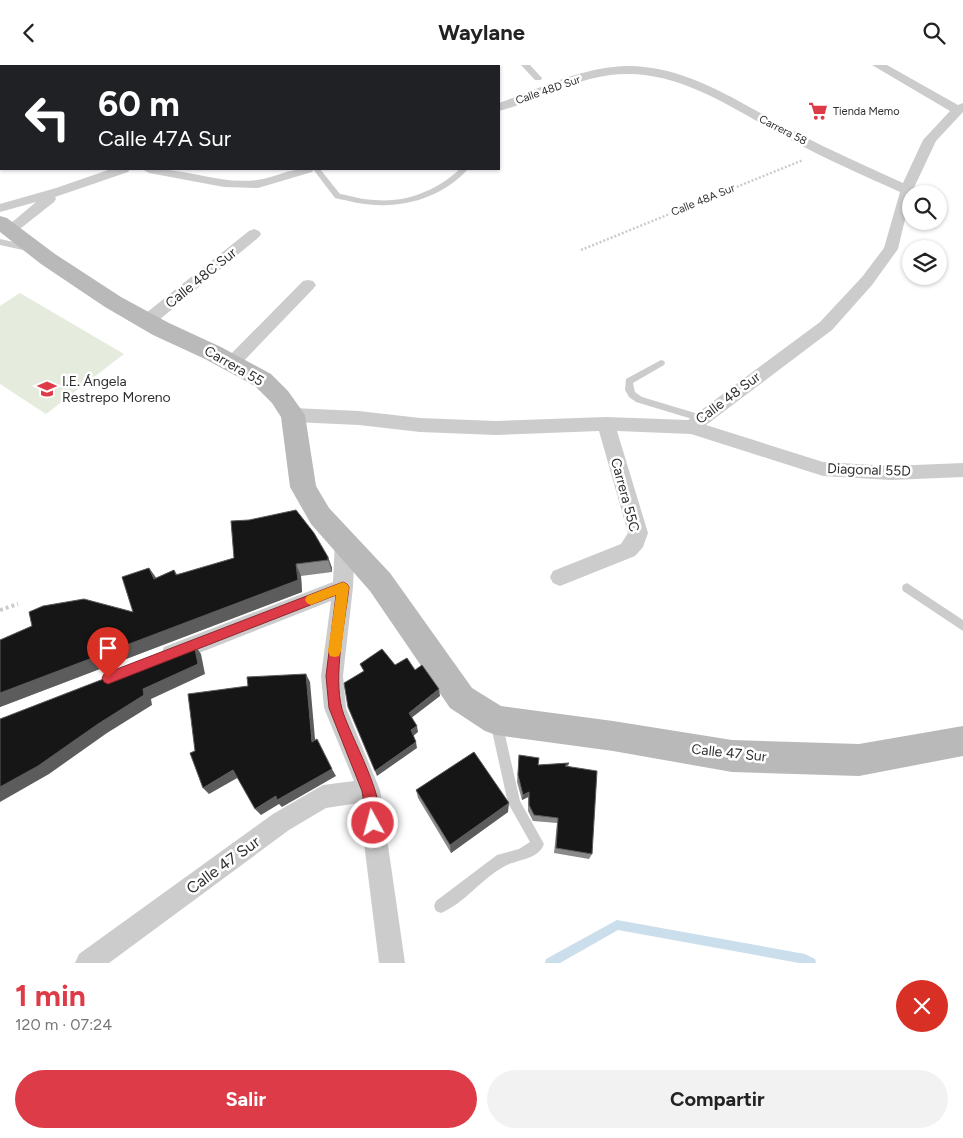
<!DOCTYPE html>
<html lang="es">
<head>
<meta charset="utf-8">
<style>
	:root { --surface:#fff; --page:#f2f2f2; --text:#222; --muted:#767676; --accent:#dd3b47 }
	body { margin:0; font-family:Figtree,sans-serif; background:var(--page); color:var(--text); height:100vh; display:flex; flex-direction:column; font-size:19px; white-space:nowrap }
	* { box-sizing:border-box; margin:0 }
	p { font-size:16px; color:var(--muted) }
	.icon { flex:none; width:28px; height:28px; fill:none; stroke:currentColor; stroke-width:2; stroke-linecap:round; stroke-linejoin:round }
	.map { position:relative; height:898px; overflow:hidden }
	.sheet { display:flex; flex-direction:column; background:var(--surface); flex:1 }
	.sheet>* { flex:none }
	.hud { position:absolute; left:0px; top:0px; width:500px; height:105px; box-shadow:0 1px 4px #0004; background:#202124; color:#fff; overflow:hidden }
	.controls { position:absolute; left:902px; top:120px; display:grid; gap:10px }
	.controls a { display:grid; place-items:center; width:45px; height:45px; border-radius:50%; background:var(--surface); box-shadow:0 1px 4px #0004; font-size:25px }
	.pin { position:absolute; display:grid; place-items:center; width:42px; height:42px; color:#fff; margin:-51px -21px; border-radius:50% 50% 50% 0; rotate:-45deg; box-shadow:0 0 5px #0007 }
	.pin .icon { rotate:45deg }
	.me { position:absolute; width:55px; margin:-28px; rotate:353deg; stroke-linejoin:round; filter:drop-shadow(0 0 4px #0008) }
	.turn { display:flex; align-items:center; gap:18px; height:105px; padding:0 15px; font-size:22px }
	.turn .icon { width:65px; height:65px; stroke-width:2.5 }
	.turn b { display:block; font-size:35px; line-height:42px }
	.round { display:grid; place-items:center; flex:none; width:52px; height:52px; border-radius:26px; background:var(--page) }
	.overview { display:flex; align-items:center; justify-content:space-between; height:85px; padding:0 15px }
	h1 { font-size:30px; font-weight:700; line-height:38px; color:var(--accent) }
	.primary-button { display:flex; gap:10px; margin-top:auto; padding:10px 15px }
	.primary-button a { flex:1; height:58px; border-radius:30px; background:var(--accent); color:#fff; font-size:20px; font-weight:700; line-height:58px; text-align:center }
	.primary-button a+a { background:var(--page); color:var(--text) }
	header { display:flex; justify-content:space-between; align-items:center; height:65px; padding:0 15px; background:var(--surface); font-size:22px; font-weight:700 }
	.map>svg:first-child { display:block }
</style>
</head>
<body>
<header><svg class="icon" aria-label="back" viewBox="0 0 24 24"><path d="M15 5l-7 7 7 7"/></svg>Waylane<svg class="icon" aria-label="search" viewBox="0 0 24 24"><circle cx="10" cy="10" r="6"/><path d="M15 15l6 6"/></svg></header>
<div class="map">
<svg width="963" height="898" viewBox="0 0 963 898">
	<rect width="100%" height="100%" fill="#fff"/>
	<path fill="#e5ecde" d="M20 228 124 289 46 349 0 319V241Z"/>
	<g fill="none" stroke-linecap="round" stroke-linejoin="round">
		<path fill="#cbdeeb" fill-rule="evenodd" d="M617 855 805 889 815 894 816 898H799L618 865 560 898H545L546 894Z"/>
		<path stroke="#ccc" stroke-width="2.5" stroke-dasharray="2 2" stroke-linecap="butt" d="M18 0 24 1
			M581 185 803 95"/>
		<path stroke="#ccc" stroke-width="4" stroke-dasharray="3 3" stroke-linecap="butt" d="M0 545 18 539"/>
		<path fill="#ccc" fill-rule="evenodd" d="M313 104H320L340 129C352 131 363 135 375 135 407 138 437 125 460 104H468C446 129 410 142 377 140 363 140 349 136 335 133Z
			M0 174 32 181 36 184 32 187 0 180Z
			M661 295 664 296 665 298 664 300 633 318 635 327 642 332 705 351 707 353 705 355 702 357 636 337 629 332 625 325 626 314Z
			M907 518 963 555V566L903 526 902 523 903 520Z
			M496 651 500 653 502 657 520 736 544 779C538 795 518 794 505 801 482 813 465 838 441 848L436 846 434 841 436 836 497 790 519 784 530 777 508 738 490 657 492 653Z"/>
		<path fill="#ccc" fill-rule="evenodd" d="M386 0H395V1H387Z
			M521 0H530L542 13 541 15H535Z"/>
		<path fill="#ccc" fill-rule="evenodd" d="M872 0H887L958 40 963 38V47L936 76 911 129 898 184 872 220 832 265 706 360 823 397 891 401 963 398V412L891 415 823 411 691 369 617 366 648 468 643 482 635 491 560 521 553 518 550 512 553 506 621 479 628 468 599 366 496 370 420 367 359 360 293 357 287 355 284 350 287 345 293 343 359 346 420 353 496 356 606 352 688 355 820 257 862 212 884 183 900 127C865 111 830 96 796 78 744 51 688 8 626 9 581 9 542 35 499 46V38C539 24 582 2 626 1 689 0 744 41 797 68 832 86 868 102 903 118L923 75 950 46Z
			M0 42H1V50H0Z
			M111 104H130L128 107 55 132 56 134 54 137 16 167H6L4 164 36 137 0 147V139L56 123Z
			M142 104C181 101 219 120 257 115 279 112 290 102 314 104L312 107 258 123 224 122 149 108Z
			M254 164 259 166 261 169 259 172 153 260 147 262 141 260 139 256 141 252 249 166Z
			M308 215 313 216 316 220 313 224 238 302 232 304 226 302 224 298 226 294 303 216Z
			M345 468 352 470 355 476 353 522 343 611 346 643 380 725 405 898H379L359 738 326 743 289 765 109 898H75L79 889 273 749 323 720 354 716 324 643 321 611 331 536 171 599 164 596 161 589 164 582 333 517 335 476 338 470Z"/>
		<path fill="#b9b9b9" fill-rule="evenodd" d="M0 151 7 153 55 189 121 232 169 258 221 282 271 309 288 326 305 350 316 421 329 443 390 508 472 623 501 641 613 656 732 675 859 679 963 661V691L859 711 732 707 613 686 496 670 485 666 450 643 370 526 311 459 290 422 281 352 272 338 255 321 205 294 153 270 105 242 41 199 0 167Z"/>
	</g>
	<path fill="#8a8a8a" d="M328 492 332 503V507L301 511 302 527 0 642V575L32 561 133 547 149 503 156 513 174 505 177 509Z
		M519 690 538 700 569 698 568 702 592 789 589 794 554 788 557 758 533 756 528 746V732L522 735 517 717Z
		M416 725 508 747 451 788 418 733Z"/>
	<path fill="#5c5c5c" d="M328 492 332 503V507L328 495Z
		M296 499 301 511 302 527 0 642V628Z
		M149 503 157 514H154Z
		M194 579 201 589 205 609 151 634 152 640 107 668 49 709 0 737V722Z
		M306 609 310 617 316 685 312 677Z
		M439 624 440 631 410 654 409 648Z
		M417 661 418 667 412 672 411 665Z
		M416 677 417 683 377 711 375 706Z
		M332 704 336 711 282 742 279 739 261 750 255 744 276 731Z
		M233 705 239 712 209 729 203 723Z
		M529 727 528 732 522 735 523 730Z
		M509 738 508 747 451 788 450 780Z"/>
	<path fill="#161616" stroke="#5c5c5c" d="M296 445 314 468 328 492V495L296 499 298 515 0 628V575L32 561 29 547 43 541 84 534 133 547 122 512 149 503 154 514 174 505 176 510 234 493 231 456 249 455Z
		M194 579 198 599 143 624 144 630 98 659 38 701 0 722V654Z
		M382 584 395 600 407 593 415 605 422 600 439 624 409 648 417 661 411 665 416 677 375 706 348 642 344 618 364 606 360 599Z
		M306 609 312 677 317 674 332 704 277 735 276 731 255 744 233 705 203 723 190 688 195 686 188 629 248 621 247 612Z
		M474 687 509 738 450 780 416 725Z
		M519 690 539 693 538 700 569 698 565 701 597 706 592 789 556 783 558 753 534 750 529 740V727L523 730 518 710Z"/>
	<path fill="#dd3b47" stroke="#90262e" d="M343 517 347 519 349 522C345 557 333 610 342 644 350 672 389 736 378 763L373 765 368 763 362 726 329 643 326 611 336 530 108 619 104 617 102 613 104 609Z"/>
	<path fill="#f59e0b" d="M343 517 347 519 349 522 341 586 339 591 335 592 330 591 328 586 336 530 311 540 307 538 305 535 307 531Z"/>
	<defs>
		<g id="supermarket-bare" transform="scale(1.5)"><path d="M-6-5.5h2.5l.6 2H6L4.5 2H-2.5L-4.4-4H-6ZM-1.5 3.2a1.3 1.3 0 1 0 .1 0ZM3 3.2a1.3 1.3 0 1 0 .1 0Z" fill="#dd3b47" stroke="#fff" stroke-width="2.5" paint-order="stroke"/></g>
		<g id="school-bare" transform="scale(1.5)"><path d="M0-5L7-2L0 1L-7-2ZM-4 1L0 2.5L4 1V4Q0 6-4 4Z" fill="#dd3b47" stroke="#fff" stroke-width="2.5" paint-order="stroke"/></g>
	</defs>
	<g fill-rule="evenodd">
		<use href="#supermarket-bare" x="818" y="46"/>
		<use href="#school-bare" x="47" y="324"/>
	</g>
	<g text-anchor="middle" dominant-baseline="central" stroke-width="5" stroke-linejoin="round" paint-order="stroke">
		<g font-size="11" fill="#2f2f2f" stroke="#fff">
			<text transform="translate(548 25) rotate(-19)">Calle 48D Sur</text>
			<text transform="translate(783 65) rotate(27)">Carrera 58</text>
			<text transform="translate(703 135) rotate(-22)">Calle 48A Sur</text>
		</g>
		<g font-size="11" fill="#2f2f2f" stroke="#fff" text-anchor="start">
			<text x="833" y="46">Tienda Memo</text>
		</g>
		<g font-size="14" fill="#2f2f2f" stroke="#fff">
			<text transform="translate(201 213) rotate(-39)">Calle 48C Sur</text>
			<text transform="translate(234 301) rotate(30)">Carrera 55</text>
			<text transform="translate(728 333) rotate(-37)">Calle 48 Sur</text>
			<text transform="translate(869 405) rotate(2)">Diagonal 55D</text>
			<text transform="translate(625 430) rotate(75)">Carrera 55C</text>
			<text transform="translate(729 688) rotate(6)">Calle 47 Sur</text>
		</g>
		<g font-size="14" fill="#2f2f2f" stroke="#fff" text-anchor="start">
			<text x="62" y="316">I.E. Ángela<tspan x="62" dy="16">Restrepo Moreno</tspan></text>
		</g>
		<g font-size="16" fill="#2f2f2f" stroke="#fff">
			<text transform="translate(223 800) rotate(-36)">Calle 47 Sur</text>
		</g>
	</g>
</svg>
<div class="controls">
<a><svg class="icon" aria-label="search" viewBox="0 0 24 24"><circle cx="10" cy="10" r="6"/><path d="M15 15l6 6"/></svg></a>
<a><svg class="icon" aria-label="layers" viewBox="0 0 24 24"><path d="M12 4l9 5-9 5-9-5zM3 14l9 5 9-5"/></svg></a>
</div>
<div class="pin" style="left:108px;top:613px;background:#d93025"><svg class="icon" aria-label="arrive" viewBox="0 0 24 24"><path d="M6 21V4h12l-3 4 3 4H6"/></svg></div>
<svg class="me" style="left:373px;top:758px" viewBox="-20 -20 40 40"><circle r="17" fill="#dd3b47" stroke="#fff" stroke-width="3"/><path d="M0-11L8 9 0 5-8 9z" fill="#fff"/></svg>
<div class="hud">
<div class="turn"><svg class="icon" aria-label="left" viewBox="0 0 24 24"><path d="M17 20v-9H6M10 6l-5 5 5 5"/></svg><div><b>60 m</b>Calle 47A Sur</div></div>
</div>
</div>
<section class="sheet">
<div class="overview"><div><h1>1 min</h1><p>120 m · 07:24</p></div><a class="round" style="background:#d93025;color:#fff"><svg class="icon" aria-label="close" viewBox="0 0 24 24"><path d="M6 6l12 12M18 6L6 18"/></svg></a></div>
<div class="primary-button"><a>Salir</a><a>Compartir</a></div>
</section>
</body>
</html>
